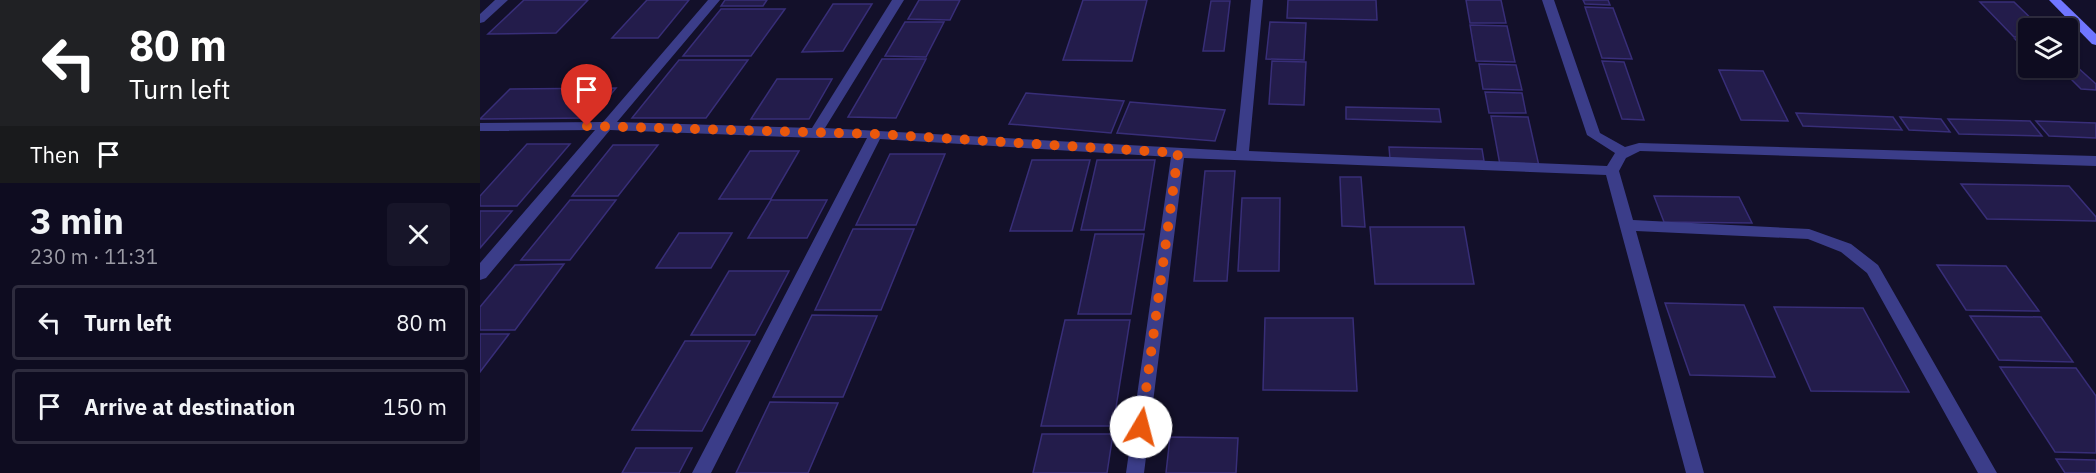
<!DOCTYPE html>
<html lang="en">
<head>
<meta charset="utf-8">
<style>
	:root { --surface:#0e0c20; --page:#171529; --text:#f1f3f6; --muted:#9b9ba5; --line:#2e2c3e }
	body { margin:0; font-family:"IBM Plex Sans",sans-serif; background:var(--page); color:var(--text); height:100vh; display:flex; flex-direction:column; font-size:22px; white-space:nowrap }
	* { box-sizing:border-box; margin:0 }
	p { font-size:20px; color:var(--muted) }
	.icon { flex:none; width:33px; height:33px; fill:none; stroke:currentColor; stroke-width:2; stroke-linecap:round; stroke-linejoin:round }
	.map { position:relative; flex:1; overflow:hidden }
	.details { display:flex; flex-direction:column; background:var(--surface); width:480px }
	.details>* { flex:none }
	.top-card { background:#202124; color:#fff; overflow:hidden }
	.controls { position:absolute; left:1538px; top:18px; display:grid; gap:12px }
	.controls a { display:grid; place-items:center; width:60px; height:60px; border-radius:6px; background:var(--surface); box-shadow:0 2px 4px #0004,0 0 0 2px var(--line); font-size:30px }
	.pin { position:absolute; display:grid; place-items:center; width:51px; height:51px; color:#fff; margin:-62px -26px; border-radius:50% 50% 50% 0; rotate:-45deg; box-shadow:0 0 6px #0007 }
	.pin .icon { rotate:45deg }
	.me { position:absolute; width:66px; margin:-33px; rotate:8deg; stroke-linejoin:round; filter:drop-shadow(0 0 4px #0008) }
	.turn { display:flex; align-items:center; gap:21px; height:126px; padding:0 30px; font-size:27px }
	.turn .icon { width:78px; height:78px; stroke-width:2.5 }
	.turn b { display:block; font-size:42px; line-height:51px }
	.then { display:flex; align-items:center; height:57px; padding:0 30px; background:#0003; gap:12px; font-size:22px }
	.round { display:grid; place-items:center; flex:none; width:63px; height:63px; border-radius:6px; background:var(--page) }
	.summary { display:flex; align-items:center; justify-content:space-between; height:102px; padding:0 30px }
	h1 { font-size:36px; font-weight:800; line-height:45px }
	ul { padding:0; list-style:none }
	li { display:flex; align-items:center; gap:18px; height:75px; margin:0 12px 9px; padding:0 18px; border:3px solid var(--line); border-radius:6px }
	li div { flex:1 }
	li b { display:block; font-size:22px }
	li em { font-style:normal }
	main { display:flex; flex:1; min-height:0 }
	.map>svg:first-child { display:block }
</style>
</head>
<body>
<main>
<section class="details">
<div class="top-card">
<div class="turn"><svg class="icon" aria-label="left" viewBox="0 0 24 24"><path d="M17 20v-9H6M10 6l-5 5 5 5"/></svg><div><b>80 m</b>Turn left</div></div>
<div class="then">Then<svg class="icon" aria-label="arrive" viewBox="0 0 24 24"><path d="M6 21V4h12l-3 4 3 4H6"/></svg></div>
</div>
<div class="summary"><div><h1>3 min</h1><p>230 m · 11:31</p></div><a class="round"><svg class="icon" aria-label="close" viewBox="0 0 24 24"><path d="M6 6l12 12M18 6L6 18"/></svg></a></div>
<ul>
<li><svg class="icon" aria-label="left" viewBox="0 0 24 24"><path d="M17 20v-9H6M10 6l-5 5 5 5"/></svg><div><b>Turn left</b></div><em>80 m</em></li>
<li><svg class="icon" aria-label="arrive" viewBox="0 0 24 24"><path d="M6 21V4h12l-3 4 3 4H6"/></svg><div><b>Arrive at destination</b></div><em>150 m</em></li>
</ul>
</section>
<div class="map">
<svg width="1616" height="473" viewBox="0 0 1616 473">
	<rect width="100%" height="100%" fill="#13102a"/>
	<path fill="#231c4b" stroke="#382e78" stroke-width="1.5" d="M44 0H108L76 33 8 34Z
		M167 0H209L178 38H132Z
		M245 0H287L283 6H241Z
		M439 0H480L470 20 428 19Z
		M603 0H667L652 61 583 60Z
		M808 0H896L897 20 807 18Z
		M986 0H1021L1026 23H990Z
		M1103 0H1128L1130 5 1105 4Z
		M731 1H750L744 51H723Z
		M1500 2H1534L1561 28H1548V37H1534Z
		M353 4H392L363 51 322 52Z
		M1105 7 1133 8 1152 59 1122 58Z
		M241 9H305L271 56H203Z
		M425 22H464L446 57 405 56Z
		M790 22 826 23 824 60 786 59Z
		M990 25 1027 26 1035 62 996 61Z
		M1535 39 1548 40V53Z
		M1587 58 1616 84V90L1601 89 1580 68H1587Z
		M402 59H446L416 118 368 117Z
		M199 60H268L226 118H152Z
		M792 61 826 62 824 105 789 104Z
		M1122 61 1144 62 1164 120 1142 119Z
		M999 64 1036 65 1042 90 1003 89Z
		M1239 70 1283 71 1308 121 1261 120Z
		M297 79H352L329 119H271Z
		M136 88 111 118 0 119 30 89Z
		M1005 92 1042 93 1046 113H1009Z
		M546 93 644 101 631 133 529 124Z
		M650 102 745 110 735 141 637 133Z
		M866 107 959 109 961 122 866 119Z
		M1316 113 1413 117 1422 130 1323 126Z
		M1011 116 1048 117 1059 166 1020 165Z
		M1420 117 1461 119 1470 132 1429 130Z
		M1468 119 1550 121 1562 136 1479 134Z
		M1556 121 1616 123V138L1569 136Z
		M47 144H90L37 206H0V196Z
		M133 145H178L138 196H92Z
		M909 147 1002 149 1004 161 910 159Z
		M270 151H319L291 199H239Z
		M410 154H465L436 225H376Z
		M552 160H610L592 231H530Z
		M617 160H675L664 230H601Z
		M725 171H755L747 281H714Z
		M860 177H881L885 227 862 226Z
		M1481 184 1589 186 1616 217V221L1507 219Z
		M1174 196 1259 197 1272 223 1184 222Z
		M762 198H800L799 271H758Z
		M90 200H136L90 260H41Z
		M291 200H347L327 238H268Z
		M0 211H32L0 248Z
		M890 227H984L994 284H895Z
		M373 229H434L401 310H335Z
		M199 233H252L231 268H176Z
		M615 234H664L651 314H598Z
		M84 264 35 330H0V307L35 265Z
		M1457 265 1526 266 1559 311 1486 310Z
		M249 271H309L275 335H211Z
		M1185 303 1264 305 1295 377 1210 375Z
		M1294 307 1383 308 1429 392 1331 391Z
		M332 315 397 316 363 397H293Z
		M1490 316 1561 317 1593 362 1519 360Z
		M785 318H873L877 391 783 390Z
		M585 320H650L633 426H561Z
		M0 334H29L0 372Z
		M205 341H270L222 431 152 430Z
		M1520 367 1596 368 1616 396V453L1575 452Z
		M290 402 358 403 328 473H256Z
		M562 434H633L627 473H553Z
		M690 437 758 438 756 473H686Z
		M156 448H212L199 473H142Z
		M1576 459 1616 460V473H1585Z"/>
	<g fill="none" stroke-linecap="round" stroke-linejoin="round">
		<path fill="#3b3d89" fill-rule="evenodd" d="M15 0H28L4 22 0 23V14Z
			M228 0H240L137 122 332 128 412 0H424L345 128 756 151 771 0H783L769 151 1127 166 1135 153 1107 135 1062 0H1074L1120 133 1145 147 1159 143 1616 156V166L1160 151 1146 158 1139 171 1153 220 1329 229 1371 244 1398 265 1517 473H1498L1387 273 1361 252 1328 239 1156 231 1224 473H1206L1126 175 704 158 664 473H646L691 157 400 139 231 473H212L387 138H335L130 130 6 278 0 280V263L115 130 0 131V123L123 122Z"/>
		<path fill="#7076ff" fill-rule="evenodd" d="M1569 0H1581L1616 34V45L1612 44Z"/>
	</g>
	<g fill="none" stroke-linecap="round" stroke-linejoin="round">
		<path stroke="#ea580c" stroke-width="10" stroke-dasharray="0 18" d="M107 126 396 134 698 153 661 427"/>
	</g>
</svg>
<div class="controls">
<a><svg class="icon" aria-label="layers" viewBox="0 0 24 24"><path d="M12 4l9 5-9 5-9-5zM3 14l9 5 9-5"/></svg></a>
</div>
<div class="pin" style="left:107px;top:126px;background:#d93025"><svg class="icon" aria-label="arrive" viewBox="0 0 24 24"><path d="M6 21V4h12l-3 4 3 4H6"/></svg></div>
<svg class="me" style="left:661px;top:427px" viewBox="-20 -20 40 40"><circle r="19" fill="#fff"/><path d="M0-13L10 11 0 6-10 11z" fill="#ea580c"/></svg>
</div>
</main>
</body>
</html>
